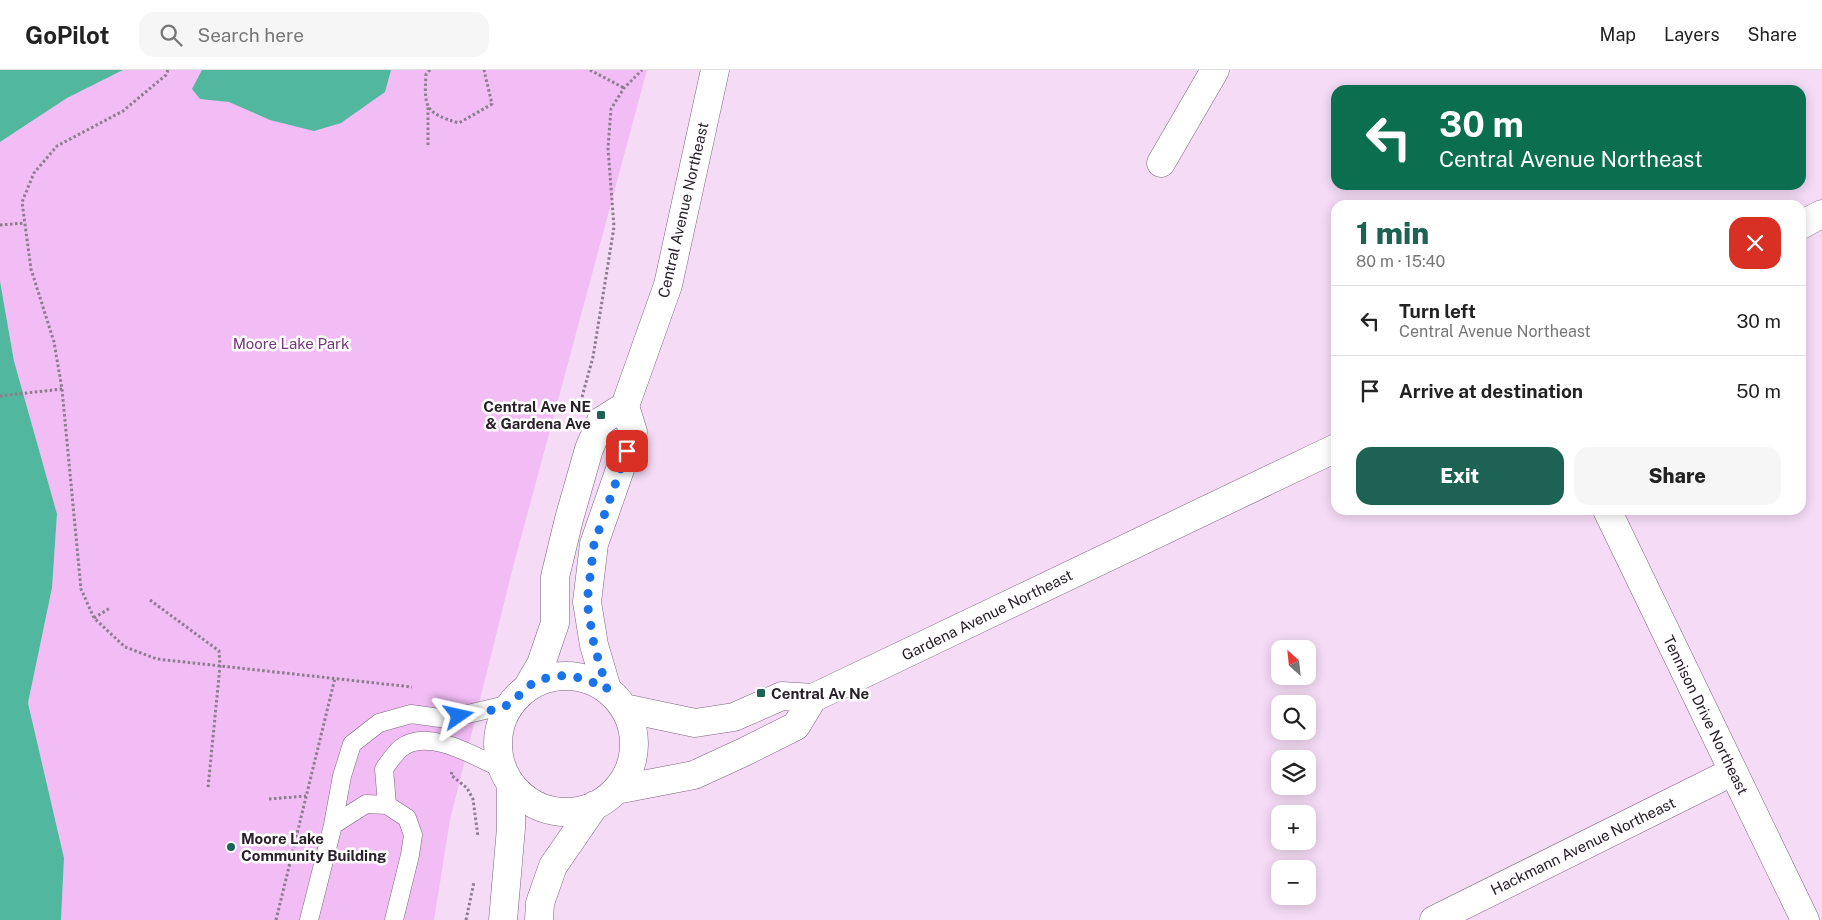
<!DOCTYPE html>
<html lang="en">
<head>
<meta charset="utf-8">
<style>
	:root { --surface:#fff; --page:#f6f6f6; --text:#222; --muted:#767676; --line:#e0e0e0; --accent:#1e6253 }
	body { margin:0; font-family:"Public Sans",sans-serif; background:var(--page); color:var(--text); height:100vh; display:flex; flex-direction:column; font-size:19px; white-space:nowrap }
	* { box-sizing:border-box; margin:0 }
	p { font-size:16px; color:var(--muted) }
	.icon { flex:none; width:28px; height:28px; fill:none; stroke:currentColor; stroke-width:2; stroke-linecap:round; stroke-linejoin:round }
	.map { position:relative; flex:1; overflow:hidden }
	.details { position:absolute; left:1331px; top:130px; width:475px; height:315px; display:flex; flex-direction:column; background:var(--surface); border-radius:15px; box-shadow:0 2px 12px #0003 }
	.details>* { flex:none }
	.hud { position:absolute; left:1331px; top:15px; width:475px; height:105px; border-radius:15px; box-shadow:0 2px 12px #0003; background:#0b6e4f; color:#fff; overflow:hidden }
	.needle { width:32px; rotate:333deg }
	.controls { position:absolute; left:1271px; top:570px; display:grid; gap:10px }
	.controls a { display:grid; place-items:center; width:45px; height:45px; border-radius:10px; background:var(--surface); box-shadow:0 2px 12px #0003; font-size:25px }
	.pin { position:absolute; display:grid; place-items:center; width:42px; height:42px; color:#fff; margin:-21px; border-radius:10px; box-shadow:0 2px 8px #0006 }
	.me { position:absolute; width:55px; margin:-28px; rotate:79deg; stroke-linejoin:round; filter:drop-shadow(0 0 4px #0008) }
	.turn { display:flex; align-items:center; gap:18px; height:105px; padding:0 25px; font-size:22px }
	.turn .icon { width:65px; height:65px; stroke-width:2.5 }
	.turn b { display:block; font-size:35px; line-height:42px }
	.round { display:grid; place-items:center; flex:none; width:52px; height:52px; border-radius:15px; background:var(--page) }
	.headline { display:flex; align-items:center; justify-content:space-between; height:85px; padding:0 25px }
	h1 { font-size:30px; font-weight:800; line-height:38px; color:var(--accent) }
	.cta { display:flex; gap:10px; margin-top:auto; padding:10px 25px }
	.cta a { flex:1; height:58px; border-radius:15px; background:var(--accent); color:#fff; font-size:20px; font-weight:800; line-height:58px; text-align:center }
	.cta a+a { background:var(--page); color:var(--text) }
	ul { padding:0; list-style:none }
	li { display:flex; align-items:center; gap:15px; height:70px; padding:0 25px; border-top:1px solid var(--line) }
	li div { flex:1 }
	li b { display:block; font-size:19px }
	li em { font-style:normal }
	header { display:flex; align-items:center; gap:30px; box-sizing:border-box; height:70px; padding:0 25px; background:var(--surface); border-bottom:1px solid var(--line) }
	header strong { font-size:24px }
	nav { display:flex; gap:28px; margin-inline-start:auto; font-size:18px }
	.search { width:350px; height:45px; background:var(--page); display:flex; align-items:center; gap:12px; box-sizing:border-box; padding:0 18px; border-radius:15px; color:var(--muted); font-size:19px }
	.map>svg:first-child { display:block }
</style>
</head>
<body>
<header>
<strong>GoPilot</strong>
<div class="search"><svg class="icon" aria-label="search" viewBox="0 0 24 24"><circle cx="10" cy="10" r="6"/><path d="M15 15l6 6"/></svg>Search here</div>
<nav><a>Map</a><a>Layers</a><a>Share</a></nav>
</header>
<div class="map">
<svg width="1822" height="850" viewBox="0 0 1822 850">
	<rect width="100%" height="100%" fill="#f5dbf6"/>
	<path fill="#f2bcf5" d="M123 0H647L512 501 450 750 434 850H61L64 788 28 633 52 518 57 444 14 291 0 211V72L67 28Z"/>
	<path fill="#51b79f" d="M0 0H123L67 28 0 72Z
		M202 0H391L385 22 341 53 314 61 270 50 229 32 200 29 192 19Z
		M0 211 14 291 57 444 52 518 28 633 64 788 61 850H0Z"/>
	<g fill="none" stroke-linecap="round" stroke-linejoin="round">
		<g stroke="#7a647c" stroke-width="19">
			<path id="lane" d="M387 735 384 699C389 692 395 683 401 678 429 657 475 687 503 699
				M333 755 366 734 387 735 407 748 413 765 410 785 394 850
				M309 850 333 755 342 706 352 674 379 653 411 644 447 649 510 634"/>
		</g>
		<g stroke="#7a647c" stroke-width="29">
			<path id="street" d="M1161 93 1215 0
				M1607 440 1805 850
				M1434 850 1732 702"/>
		</g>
		<g stroke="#7a647c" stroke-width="29">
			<path id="secondary" d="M1801 155 1822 144
				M498 674a68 68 0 1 1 136 0a68 68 0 1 1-136 0Z
				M527 618 541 594 555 553V507L569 449 589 379 601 351 625 336 668 215 715 0
				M607 619 594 575 587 532 594 474 633 362 625 336
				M624 638 695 653 734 647 782 626 813 628 1336 378
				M616 720 694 705 744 682 796 656 813 628
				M503 850 511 758V714
				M539 850 540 833 553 796 595 735"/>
		</g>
		<path stroke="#8d7c8e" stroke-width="3" stroke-dasharray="2.5 2.5" stroke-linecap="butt" d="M168 0 166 5 123 41 57 76 34 103 22 132 31 199 54 272 62 319 81 519 94 548 125 577 157 589 412 617
			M430 0 426 4C424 38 425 43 459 53L492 34 484 0
			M590 0 624 18
			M428 75V36
			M0 155 25 153
			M0 326 62 319
			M582 327 593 287 614 157 608 78 611 39 624 18 642 0
			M150 530 219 581 220 596 208 718
			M94 548 110 538
			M452 702 451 705 467 718 473 729 478 767
			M269 729 306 726
			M276 850 335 608
			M466 850 474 812"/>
		<use href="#lane" stroke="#fff" stroke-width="18"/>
		<use href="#street" stroke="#fff" stroke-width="28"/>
		<use href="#secondary" stroke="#fff" stroke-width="28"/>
	</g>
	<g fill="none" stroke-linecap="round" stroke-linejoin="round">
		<path stroke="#1a73e8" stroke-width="9" stroke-dasharray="0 16.2" d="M459 646C471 644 501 640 511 633 517 629 521 622 527 617 555 599 580 605 607 619L594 575 587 532 594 474 627 381"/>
	</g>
	<g fill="#1e6253" stroke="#fff" stroke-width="2">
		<rect x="596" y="340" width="10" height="10" rx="2.5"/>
		<rect x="756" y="618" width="10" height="10" rx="2.5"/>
		<circle cx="231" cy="777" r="5"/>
	</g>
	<g text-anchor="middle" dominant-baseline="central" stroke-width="5" stroke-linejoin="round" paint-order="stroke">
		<g font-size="15" fill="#29202a" stroke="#fff">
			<text transform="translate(683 140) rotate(-77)">Central Avenue Northeast</text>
			<text transform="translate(987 545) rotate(-26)">Gardena Avenue Northeast</text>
			<text transform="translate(1706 645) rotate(64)">Tennison Drive Northeast</text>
			<text transform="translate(1583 776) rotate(-26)">Hackmann Avenue Northeast</text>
		</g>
		<g font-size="15" fill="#76357b" stroke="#fff">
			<text x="291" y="273">Moore Lake Park</text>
		</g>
		<g font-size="15" font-weight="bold" fill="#29202a" stroke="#fff" text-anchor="start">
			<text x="591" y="336" text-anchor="end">Central Ave NE<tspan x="591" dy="17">&amp; Gardena Ave</tspan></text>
			<text x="771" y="623">Central Av Ne</text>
			<text x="241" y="768">Moore Lake<tspan x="241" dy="17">Community Building</tspan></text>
		</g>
	</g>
</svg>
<div class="controls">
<a><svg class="needle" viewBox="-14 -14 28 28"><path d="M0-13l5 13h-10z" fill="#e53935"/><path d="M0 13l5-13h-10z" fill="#767676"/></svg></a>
<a><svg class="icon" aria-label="search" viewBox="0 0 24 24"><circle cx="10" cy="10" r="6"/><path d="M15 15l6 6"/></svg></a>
<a><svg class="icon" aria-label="layers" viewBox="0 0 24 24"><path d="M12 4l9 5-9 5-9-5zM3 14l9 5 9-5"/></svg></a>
<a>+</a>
<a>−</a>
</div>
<div class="pin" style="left:627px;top:381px;background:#d93025"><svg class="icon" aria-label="arrive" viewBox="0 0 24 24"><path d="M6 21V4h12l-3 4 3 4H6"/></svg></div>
<svg class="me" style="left:459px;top:646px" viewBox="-20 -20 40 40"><path d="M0-17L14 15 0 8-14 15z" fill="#1a73e8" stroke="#fff" stroke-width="4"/></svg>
<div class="hud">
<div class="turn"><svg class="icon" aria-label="left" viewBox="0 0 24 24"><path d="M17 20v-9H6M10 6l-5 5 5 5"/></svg><div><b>30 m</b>Central Avenue Northeast</div></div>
</div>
<section class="details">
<div class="headline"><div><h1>1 min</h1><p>80 m · 15:40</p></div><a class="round" style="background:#d93025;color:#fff"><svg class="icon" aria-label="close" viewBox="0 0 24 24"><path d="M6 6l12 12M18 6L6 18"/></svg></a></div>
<ul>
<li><svg class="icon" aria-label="left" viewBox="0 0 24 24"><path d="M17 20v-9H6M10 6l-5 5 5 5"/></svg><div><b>Turn left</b><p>Central Avenue Northeast</p></div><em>30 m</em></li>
<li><svg class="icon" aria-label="arrive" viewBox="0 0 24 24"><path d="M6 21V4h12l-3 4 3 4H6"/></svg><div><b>Arrive at destination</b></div><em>50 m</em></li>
</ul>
<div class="cta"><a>Exit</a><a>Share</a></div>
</section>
</div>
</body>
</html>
